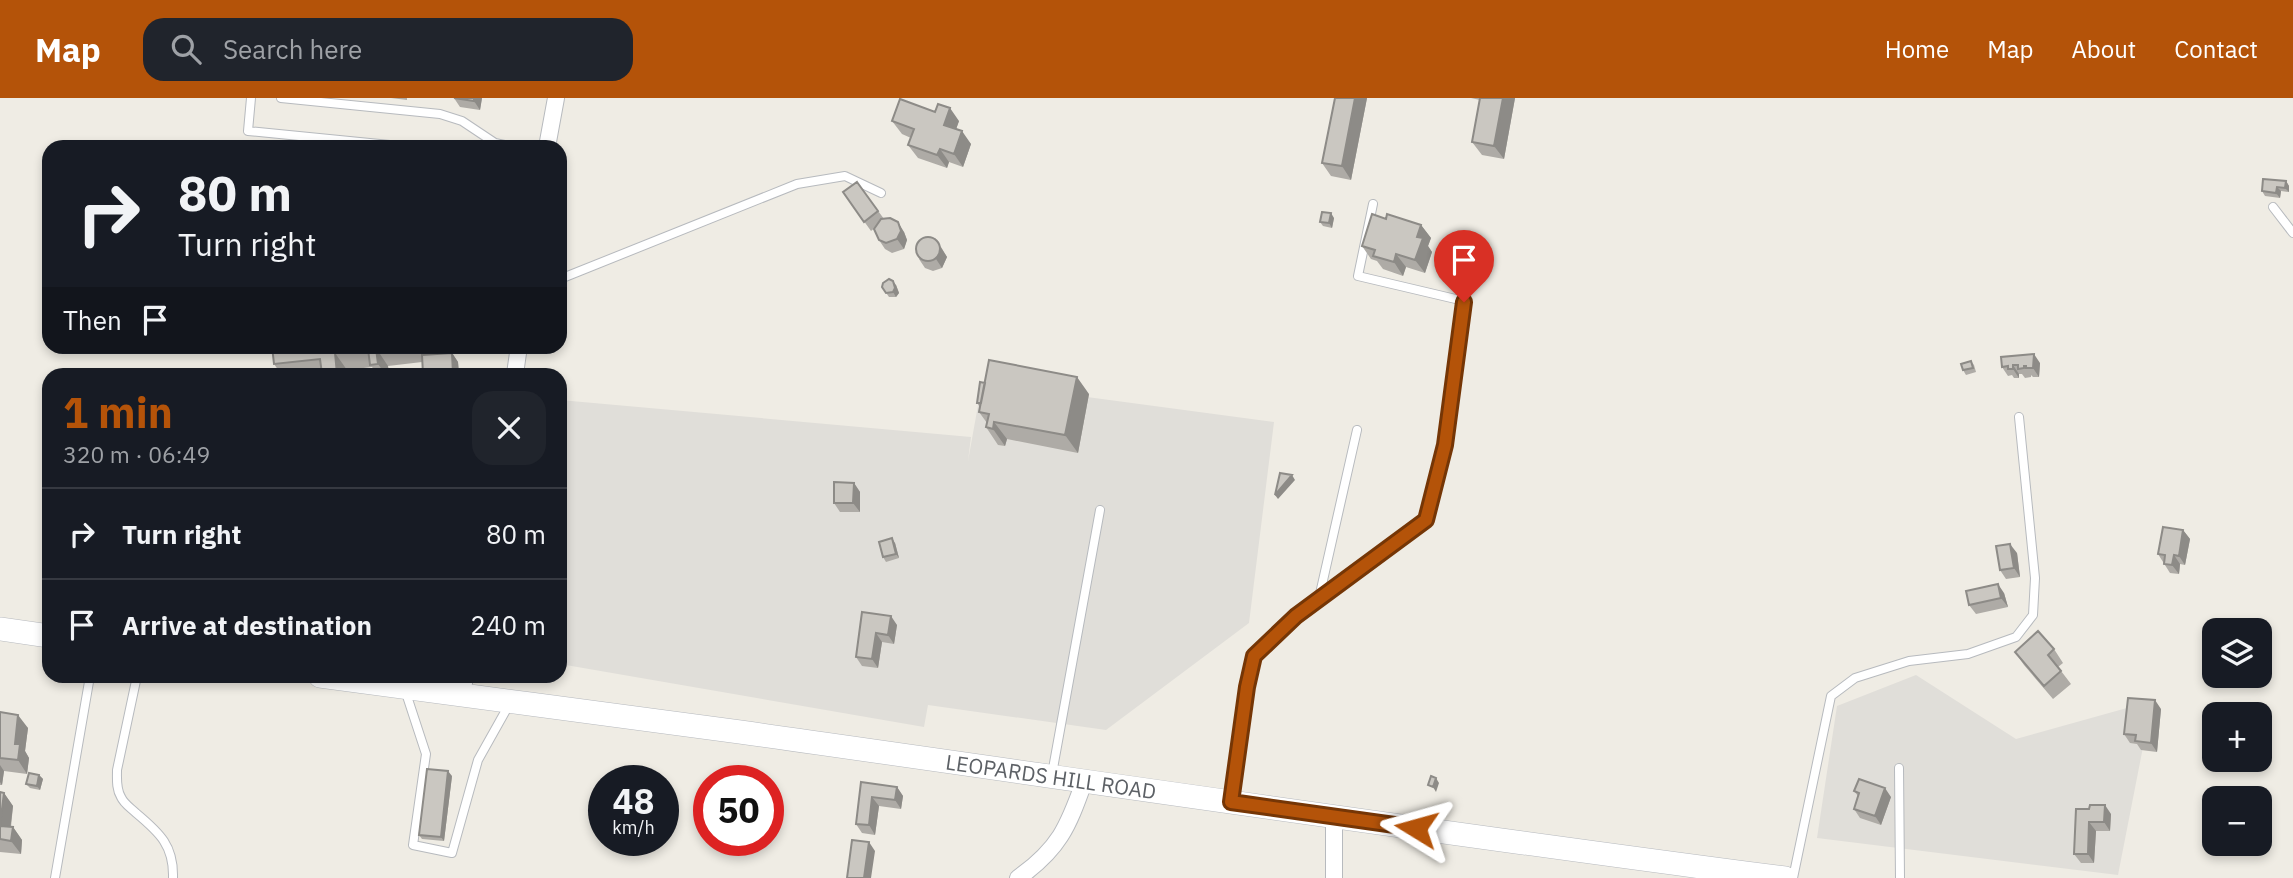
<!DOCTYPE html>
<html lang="en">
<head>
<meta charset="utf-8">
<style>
	:root { --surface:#171b24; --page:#20242c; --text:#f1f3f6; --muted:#9ea1a6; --line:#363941; --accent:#b45309 }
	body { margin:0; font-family:"IBM Plex Sans",sans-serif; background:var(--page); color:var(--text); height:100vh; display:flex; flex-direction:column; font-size:26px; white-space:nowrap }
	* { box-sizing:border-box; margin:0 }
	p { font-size:23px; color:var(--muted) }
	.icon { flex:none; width:38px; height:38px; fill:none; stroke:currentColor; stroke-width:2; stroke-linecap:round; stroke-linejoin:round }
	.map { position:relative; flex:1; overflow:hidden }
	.drawer { position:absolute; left:42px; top:270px; width:525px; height:315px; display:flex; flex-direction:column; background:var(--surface); border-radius:21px; box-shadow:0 4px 10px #0003 }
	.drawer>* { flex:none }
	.guide { position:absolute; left:42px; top:42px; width:525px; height:214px; border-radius:21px; box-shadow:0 4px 10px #0003; background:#171b24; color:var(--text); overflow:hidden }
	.fabs { position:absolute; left:2202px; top:520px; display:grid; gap:14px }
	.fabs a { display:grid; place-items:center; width:70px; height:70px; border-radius:14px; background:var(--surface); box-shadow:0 4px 10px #0003; font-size:35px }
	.speed { position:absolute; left:588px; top:667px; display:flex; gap:14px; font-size:35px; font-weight:700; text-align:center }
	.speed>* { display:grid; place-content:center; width:91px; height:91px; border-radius:50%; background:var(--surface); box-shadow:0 4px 10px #0003; line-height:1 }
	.speed small { font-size:18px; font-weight:400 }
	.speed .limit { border:10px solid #d22; background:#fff; color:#111 }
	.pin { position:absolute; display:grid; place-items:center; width:60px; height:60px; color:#fff; margin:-72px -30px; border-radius:50% 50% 50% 0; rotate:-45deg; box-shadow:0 0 7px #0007 }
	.pin .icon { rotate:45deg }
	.me { position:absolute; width:77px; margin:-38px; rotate:278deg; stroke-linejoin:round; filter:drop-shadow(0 0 5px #0008) }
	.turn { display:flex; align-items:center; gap:24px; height:147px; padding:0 21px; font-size:32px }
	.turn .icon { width:91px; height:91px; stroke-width:2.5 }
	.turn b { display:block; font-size:49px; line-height:60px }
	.then { display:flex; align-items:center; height:66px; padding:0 21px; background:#0003; gap:14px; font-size:26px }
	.round { display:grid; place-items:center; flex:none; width:74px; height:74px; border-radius:21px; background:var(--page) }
	.overview { display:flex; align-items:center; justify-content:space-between; height:119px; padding:0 21px }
	h1 { font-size:42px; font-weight:700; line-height:52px; color:var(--accent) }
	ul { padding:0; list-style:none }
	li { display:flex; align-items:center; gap:21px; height:91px; padding:0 21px; border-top:2px solid var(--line) }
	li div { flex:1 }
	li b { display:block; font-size:26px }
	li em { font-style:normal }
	header { display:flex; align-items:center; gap:42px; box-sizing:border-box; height:98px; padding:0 35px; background:var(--accent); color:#fff }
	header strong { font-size:33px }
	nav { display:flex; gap:38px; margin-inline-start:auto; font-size:24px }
	.search { width:490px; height:63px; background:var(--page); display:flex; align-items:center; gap:18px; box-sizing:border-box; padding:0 24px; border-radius:21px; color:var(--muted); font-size:26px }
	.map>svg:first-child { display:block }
</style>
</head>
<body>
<header>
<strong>Map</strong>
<div class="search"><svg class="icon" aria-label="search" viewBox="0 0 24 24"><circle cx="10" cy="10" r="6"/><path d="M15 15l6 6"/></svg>Search here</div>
<nav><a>Home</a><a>Map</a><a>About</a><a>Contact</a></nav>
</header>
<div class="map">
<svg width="2293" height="780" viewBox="0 0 2293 780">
	<rect width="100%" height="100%" fill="#efece4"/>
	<path fill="#e0ded9" d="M982 285 1274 324 1249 525 1106 632 928 607 924 629 560 566V302L971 339 968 363Z
		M1916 577 2016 641 2152 603 2118 777 1817 740 1837 608Z"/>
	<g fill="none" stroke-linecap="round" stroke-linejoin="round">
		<g stroke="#b7babe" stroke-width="10">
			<path id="service" d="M251 0 248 33 410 49
				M281 0 440 16 462 23 495 45
				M480 49 495 45 515 49
				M2273 109 2293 135
				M560 181 797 86 845 78 881 95
				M1319 500 1357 332
				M137 578 117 672C117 681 116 691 121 699 124 706 131 710 136 715 160 735 174 748 173 780
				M405 592 426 656 413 747 452 755 478 662 510 605
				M1899 670 1900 780
				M1052 676 1100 412
				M1232 701 1247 589 1254 558 1296 518 1426 422 1445 347 1464 203 1358 178 1373 106
				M55 780 90 578
				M1793 780 1831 598 1855 580 1909 563 1968 556 2016 539 2033 517 2035 480 2019 319"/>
		</g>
		<g stroke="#b7babe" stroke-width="18">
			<path id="minor" d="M547 49 556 0
				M515 276 519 248
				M462 598 465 578
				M1018 780C1059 751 1068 729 1084 684
				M1334 780V718"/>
		</g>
		<g stroke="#b6b9be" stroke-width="24">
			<g id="secondary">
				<path d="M0 531 49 538"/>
				<path id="s1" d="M320 578C460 598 600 614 740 634 1088 683 1436 735 1785 780"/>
			</g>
		</g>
		<use href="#service" stroke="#fff" stroke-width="8"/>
		<use href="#minor" stroke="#fff" stroke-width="16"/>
		<use href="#secondary" stroke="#fff" stroke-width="23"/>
	</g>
	<path fill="#aeaba6" d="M391 0H407V2Z
		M454 0H482L480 12 460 9Z
		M1335 0H1367L1351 82 1331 78 1322 65Z
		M1471 0H1515L1504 61 1482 57 1472 44 1480 2Z
		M892 23H959L956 31 971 46 963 69 949 64 947 70 918 60 908 47 911 40 902 36Z
		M2286 83 2289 88V94L2281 93 2280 100 2265 98 2262 93Z
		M857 84 884 121 904 134 907 142 904 151 892 155 885 151 879 142 876 129 871 133 843 94Z
		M1334 120 1332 130 1323 128 1320 124Z
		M1386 121 1421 127 1431 140 1428 148 1432 154 1425 175 1406 169 1403 178 1383 171 1377 163 1371 161 1362 148Z
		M941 149 947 159 942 170 933 173 925 170 919 161Z
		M896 187 899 195 896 199H889L882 189Z
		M272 248H430L431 256 452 255 458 264 459 276H423L422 264 388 268 389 276H377L372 269 347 272V276H281L274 266Z
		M1971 263 1974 267 1976 274 1966 277 1963 272Z
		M2040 265 2039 279H2033L2031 277V279L2025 280 2022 276H2019V280H2014L2012 277 2008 278 2002 269Z
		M1089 296 1078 355 1007 341 1005 348 998 347 986 329 987 325 979 314 980 309 977 305Z
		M854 385 860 394V414H840L834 405Z
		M2183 432 2190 441 2185 467 2180 466 2179 476 2170 475 2158 456Z
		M895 445 899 460 886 464 883 459Z
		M2017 455 2020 479 2006 481 2000 472Z
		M2004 495 2008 509 1976 516 1969 507Z
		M862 514 897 527 894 546 882 544 878 570 862 568 856 559Z
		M2054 551 2063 565 2058 569 2071 586 2053 601 2024 567 2015 554Z
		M2161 611 2157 654 2141 652 2137 646 2130 645 2124 636Z
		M0 614 28 630 25 653 29 660 27 676 4 673 2 687H0Z
		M39 677 43 681 40 692 30 690 26 686Z
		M452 678 444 743 422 741 419 737Z
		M861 684 897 689 903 698 901 711 879 708 875 737 862 735 856 726Z
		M1854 693 1891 699 1881 727 1860 720 1854 711 1858 698Z
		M0 694 4 695 13 708 11 729H13L22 742 21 756 0 754Z
		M2076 711 2111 716 2110 733H2096L2094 765H2081L2074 756Z"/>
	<path fill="#8d8b87" d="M474 0H482L480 12 474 3Z
		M1355 0H1367L1351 82 1342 68Z
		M1503 0H1515L1504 61 1494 48Z
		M950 10 959 23 953 40 944 27Z
		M962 33 971 46 963 69 954 56Z
		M940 51 949 64 947 70 937 57Z
		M2286 83 2289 88V94L2285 90Z
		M2277 89 2281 93 2280 100 2276 95Z
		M1331 115 1334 120 1332 130 1329 125Z
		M898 124 904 134 907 142 904 151 897 141Z
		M1421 127 1431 140 1428 148 1432 154 1425 175 1415 162 1417 139Z
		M935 140 947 159 942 170 936 161Z
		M1396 156 1406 169 1403 178 1394 164Z
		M893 183 896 187 899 195 896 199 893 194Z
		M421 248H430L431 263Z
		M376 250 388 268 389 276H385L378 266Z
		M335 255 347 272V276H337Z
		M452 255 458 264 459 276H453Z
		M2034 256 2040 265 2039 279 2033 270Z
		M2013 267 2019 276V280L2013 271Z
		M1077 279 1089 296 1078 355 1065 337Z
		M994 324 1007 341 1005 348 993 331Z
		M1292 377 1295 382 1278 401 1275 397Z
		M854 385 860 394V414L853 405Z
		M2183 432 2190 441 2185 467 2179 458Z
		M892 440 895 445 899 460 896 456Z
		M2010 446 2017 455 2020 479 2014 470Z
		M2174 457 2180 466 2179 476 2172 467Z
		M1998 486 2004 495 2008 509 2001 500Z
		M891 518 897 527 894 546 888 537Z
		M876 535 882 544 878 570 872 561Z
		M2155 602 2161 611 2157 654 2151 645Z
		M18 617 28 630 25 653 29 660 27 676 18 662 15 646Z
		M0 667 4 673 2 687 0 684Z
		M448 673 452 678 444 743 441 739Z
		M39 677 43 681 40 692 37 688Z
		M1436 680 1439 685 1436 694 1433 689Z
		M897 689 903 698 901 711 895 702Z
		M1885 690 1891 699 1881 727 1875 718Z
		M4 695 13 708 9 741 0 728Z
		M872 699 879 708 875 737 869 727Z
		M2105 707 2111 716 2110 733 2104 724Z
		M2089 724 2096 733 2094 765 2088 756Z
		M13 729 22 742 21 756 11 743Z
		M869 744 875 753 871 780H864Z"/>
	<path fill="#cac7c1" stroke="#8d8b87" stroke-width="2" d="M454 0H474V3Z
		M1335 0H1355L1342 68 1322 65Z
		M1480 0H1503L1494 48 1472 44Z
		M900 1 935 14 938 6 950 10 944 27 962 33 954 56 940 51 937 57 908 47 914 31 892 23Z
		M210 47 232 49H209Z
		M2263 81 2286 83 2285 90 2277 89 2276 95 2262 93Z
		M857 84 878 113 864 124 843 94Z
		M1322 114 1331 115 1329 125 1320 124Z
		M1372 116 1386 121 1387 116 1421 127 1417 139 1423 140 1415 162 1396 156 1394 164 1373 158 1375 152 1362 148Z
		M890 120 898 124 901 133 897 141 886 145 879 142 874 131 881 121Z
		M916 151a12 12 0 1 1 24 0a12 12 0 1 1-24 0Z
		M889 181 893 183 895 190 893 194 886 195 882 189 883 185Z
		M272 248H392L376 250 378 266 370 267 368 251 335 255 337 276H322L320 261 274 266Z
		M452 255 453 276H423L422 257Z
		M2034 256 2033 270H2026V268H2024V270L2018 271V267H2013V271H2008V268L2002 269 2001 259Z
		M989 262 1077 279 1065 337 994 324 993 331 986 329 989 316 979 314Z
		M1971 263 1973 270 1963 272 1961 266Z
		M980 284 985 285 981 305H977Z
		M1280 375 1292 377 1275 397Z
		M834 384 854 385 853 405H834Z
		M2163 429 2183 432 2179 458 2174 457 2172 467 2164 466 2165 457 2158 456Z
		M892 440 896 456 883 459 879 444Z
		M2010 446 2014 470 2000 472 1996 448Z
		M1998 486 2001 500 1969 507 1966 493Z
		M862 514 891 518 888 537 876 535 872 561 856 559Z
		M2038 533 2054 551 2048 557 2061 573 2044 588 2015 554Z
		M2128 600 2155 602 2151 645 2135 643 2136 637 2124 636Z
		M0 614 18 617 15 646H20L18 662 0 660Z
		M427 671 448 673 441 739 419 737Z
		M29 675 39 677 37 688 26 686Z
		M1431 678 1436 680 1433 689 1428 687Z
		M1859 681 1885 690 1875 718 1854 711 1859 695 1854 693Z
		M861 684 897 689 895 702 872 699 869 727 856 726Z
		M0 694 4 695 0 727Z
		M2090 707H2105L2104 724H2089L2088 756H2074L2076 711H2089Z
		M0 728 13 729 11 743 0 741Z
		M852 742 869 744 864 780H847Z"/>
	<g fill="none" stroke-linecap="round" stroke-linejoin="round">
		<g stroke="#753606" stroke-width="18">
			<path id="route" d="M1416 730 1231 704 1247 589 1254 558 1296 518 1426 422 1445 347 1464 204"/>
		</g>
		<use href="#route" stroke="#b45309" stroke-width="12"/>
	</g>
	<g text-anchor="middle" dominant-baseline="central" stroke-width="6" stroke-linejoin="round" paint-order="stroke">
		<g font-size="21" fill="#5c6065" stroke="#fff">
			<text stroke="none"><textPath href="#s1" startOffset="738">LEOPARDS HILL ROAD</textPath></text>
		</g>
	</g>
</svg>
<div class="fabs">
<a><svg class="icon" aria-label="layers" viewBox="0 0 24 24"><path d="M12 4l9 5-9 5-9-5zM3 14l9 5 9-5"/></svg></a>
<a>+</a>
<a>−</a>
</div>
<div class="speed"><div>48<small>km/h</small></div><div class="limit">50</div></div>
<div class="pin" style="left:1464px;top:204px;background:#d93025"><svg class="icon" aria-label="arrive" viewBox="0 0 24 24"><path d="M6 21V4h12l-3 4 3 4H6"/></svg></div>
<svg class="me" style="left:1416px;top:730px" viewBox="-20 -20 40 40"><path d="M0-17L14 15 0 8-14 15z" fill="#b45309" stroke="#fff" stroke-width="4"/></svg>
<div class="guide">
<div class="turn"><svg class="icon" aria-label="right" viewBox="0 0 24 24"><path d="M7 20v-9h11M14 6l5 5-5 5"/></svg><div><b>80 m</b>Turn right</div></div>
<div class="then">Then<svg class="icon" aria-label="arrive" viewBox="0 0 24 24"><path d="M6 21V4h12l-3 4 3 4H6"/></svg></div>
</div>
<section class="drawer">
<div class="overview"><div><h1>1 min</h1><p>320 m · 06:49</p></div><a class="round"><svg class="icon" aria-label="close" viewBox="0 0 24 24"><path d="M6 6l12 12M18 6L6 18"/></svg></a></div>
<ul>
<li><svg class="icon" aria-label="right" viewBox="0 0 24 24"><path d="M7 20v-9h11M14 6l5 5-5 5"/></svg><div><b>Turn right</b></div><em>80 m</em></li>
<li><svg class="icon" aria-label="arrive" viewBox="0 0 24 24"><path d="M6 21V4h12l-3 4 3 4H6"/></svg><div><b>Arrive at destination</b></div><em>240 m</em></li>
</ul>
</section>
</div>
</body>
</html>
